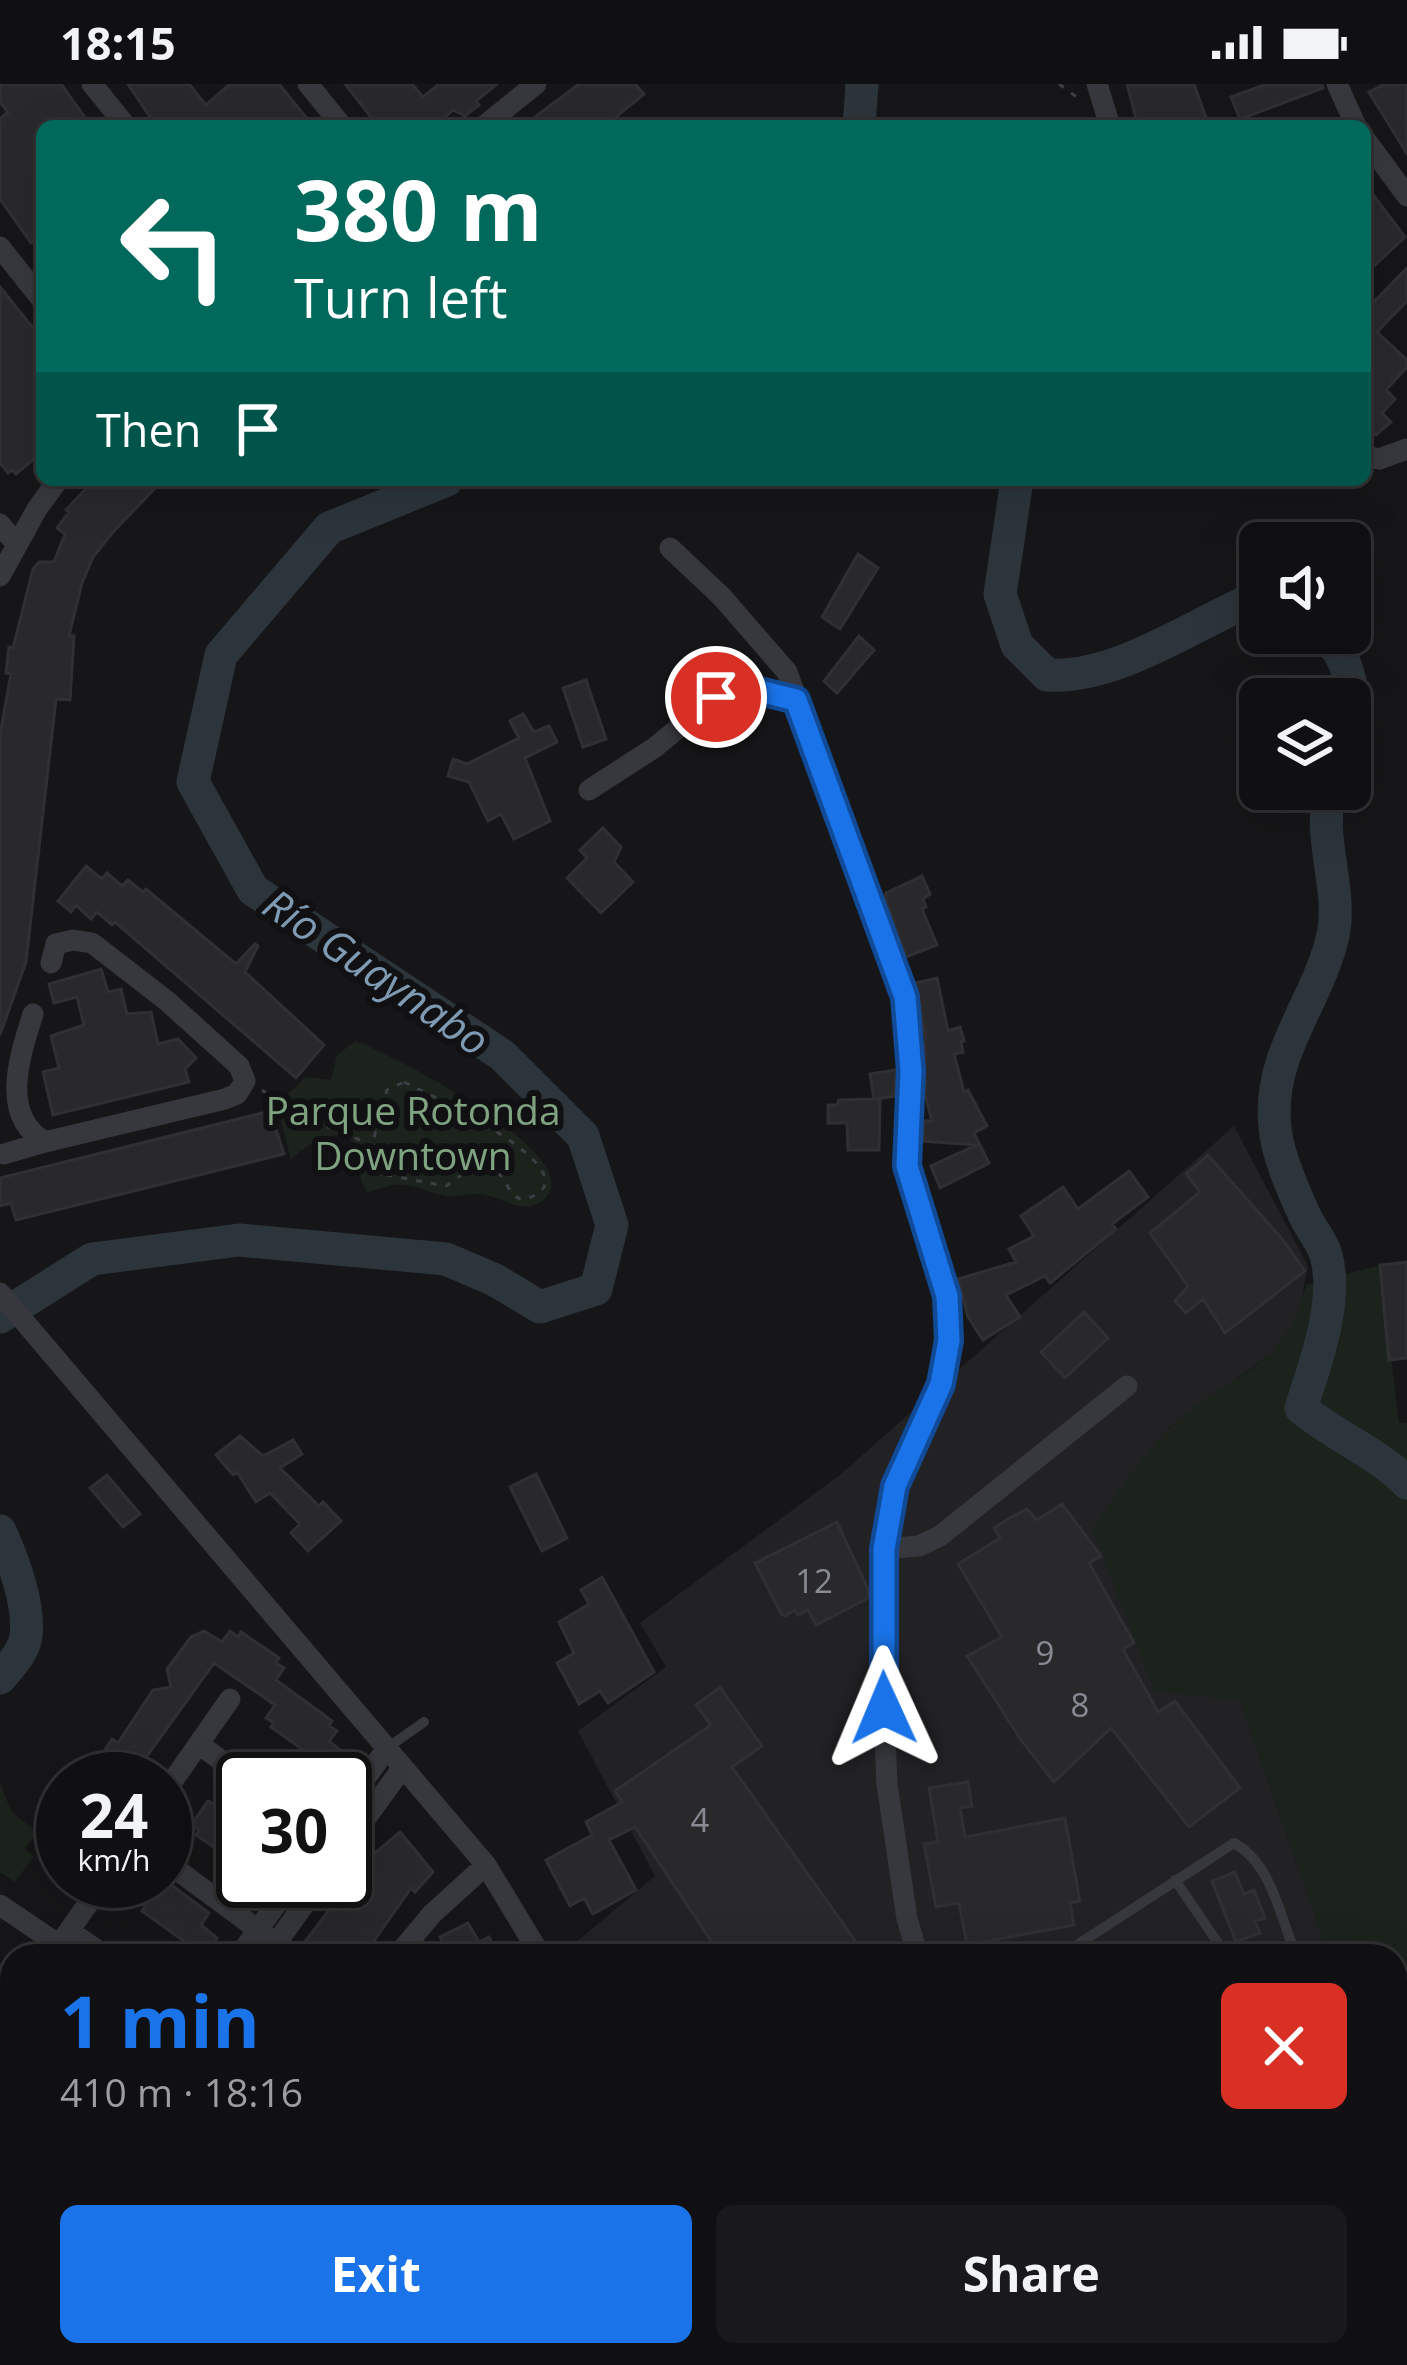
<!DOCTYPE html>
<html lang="en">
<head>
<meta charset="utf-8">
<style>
	:root { --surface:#101012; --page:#19191b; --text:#f1f3f6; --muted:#9c9d9f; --line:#303032; --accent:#1a73e8 }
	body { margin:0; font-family:"Open Sans",sans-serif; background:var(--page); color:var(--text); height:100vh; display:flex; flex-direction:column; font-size:45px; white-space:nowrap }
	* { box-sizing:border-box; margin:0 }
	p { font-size:39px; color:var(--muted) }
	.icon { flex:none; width:66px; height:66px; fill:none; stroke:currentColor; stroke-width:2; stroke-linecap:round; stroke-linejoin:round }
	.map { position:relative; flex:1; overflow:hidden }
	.drawer { position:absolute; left:0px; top:1860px; width:1407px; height:423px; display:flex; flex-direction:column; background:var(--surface); border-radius:36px 36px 0 0; box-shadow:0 12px 48px #0002,0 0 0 3px var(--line) }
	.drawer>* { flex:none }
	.banner { position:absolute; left:36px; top:36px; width:1335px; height:366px; border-radius:18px; box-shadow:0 12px 48px #0002,0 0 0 3px var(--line); background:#00695c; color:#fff; overflow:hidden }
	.fabs { position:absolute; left:1239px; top:438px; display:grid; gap:24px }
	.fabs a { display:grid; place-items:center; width:132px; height:132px; border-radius:18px; background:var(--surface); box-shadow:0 12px 48px #0002,0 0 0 3px var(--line); font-size:60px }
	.speed { position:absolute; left:36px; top:1668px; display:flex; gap:24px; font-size:60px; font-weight:700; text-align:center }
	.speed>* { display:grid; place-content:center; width:156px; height:156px; border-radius:50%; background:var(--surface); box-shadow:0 12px 48px #0002,0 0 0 3px var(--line); line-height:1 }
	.speed small { font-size:30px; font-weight:400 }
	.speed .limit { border:6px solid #111; border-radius:18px; background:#fff; color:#111 }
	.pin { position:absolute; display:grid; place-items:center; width:102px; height:102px; color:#fff; margin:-51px; border:6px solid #fff; border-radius:50%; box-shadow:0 3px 12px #0007 }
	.me { position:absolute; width:132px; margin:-66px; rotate:359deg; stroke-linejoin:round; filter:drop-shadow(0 0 9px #0008) }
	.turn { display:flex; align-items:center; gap:42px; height:252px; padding:0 60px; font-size:54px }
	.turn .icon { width:156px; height:156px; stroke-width:2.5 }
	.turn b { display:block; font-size:84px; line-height:102px }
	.then { display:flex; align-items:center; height:114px; padding:0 60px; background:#0003; gap:24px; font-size:45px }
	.round { display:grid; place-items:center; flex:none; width:126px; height:126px; border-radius:18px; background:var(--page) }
	.head { display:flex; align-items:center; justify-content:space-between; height:204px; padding:0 60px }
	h1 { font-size:72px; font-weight:700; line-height:90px; color:var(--accent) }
	.button { display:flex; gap:24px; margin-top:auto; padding:24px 60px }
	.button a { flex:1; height:138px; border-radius:18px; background:var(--accent); color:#fff; font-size:48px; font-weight:700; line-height:138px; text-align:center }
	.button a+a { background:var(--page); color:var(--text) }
	.status { display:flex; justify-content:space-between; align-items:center; height:84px; padding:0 60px; background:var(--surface); direction:ltr }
	.status svg { height:33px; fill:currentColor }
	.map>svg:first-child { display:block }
</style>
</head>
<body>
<div class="status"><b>18:15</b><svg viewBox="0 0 49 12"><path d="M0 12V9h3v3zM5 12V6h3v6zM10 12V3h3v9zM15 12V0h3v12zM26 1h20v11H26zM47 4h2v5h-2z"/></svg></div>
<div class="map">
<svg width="1407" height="2281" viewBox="0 0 1407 2281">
	<rect width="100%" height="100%" fill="#161618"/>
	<path fill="#222225" d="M1234 1042 1308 1182 1299 1230 1277 1265 1169 1344 1092 1445 1240 1617 1329 1872H580L574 1860 655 1792 578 1647 666 1583 640 1539 841 1390Z
		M741 2271H1201L1188 2281H743Z"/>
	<path fill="#1c231d" d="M356 957C385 967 605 1078 539 1119 522 1129 502 1114 485 1111 473 1108 460 1113 448 1112 430 1110 414 1099 394 1101 384 1102 376 1107 367 1108 354 1090 366 1075 357 1063 339 1037 306 1060 291 1076L277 1020 306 993 331 996 337 971Z
		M1380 1181 1399 1339H1407V2131L1395 2113V1872H1329L1240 1617 1154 1607 1092 1444C1118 1410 1142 1370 1174 1340 1230 1287 1283 1290 1306 1201Z
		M0 1700 12 1728 37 1748 25 1765 34 1772 15 1798 0 1788Z"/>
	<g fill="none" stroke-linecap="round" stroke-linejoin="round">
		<path stroke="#2c353c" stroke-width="33" d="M859 42 862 0
			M1017 396 1000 510 1017 561 1047 591C1112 595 1182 548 1242 520L1260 522
			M1322 549C1350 573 1355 604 1350 638
			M1331 705C1316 751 1343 804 1333 851 1318 919 1267 969 1275 1043 1277 1070 1293 1106 1304 1130 1310 1144 1322 1157 1326 1171 1339 1217 1315 1281 1301 1324 1334 1352 1380 1370 1407 1399
			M0 1233 92 1175 239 1156 446 1175 495 1196 540 1223 596 1205 612 1141 583 1052 502 971 253 806 193 698 221 571 329 444 447 396
			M0 1447C13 1476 30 1519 26 1552 24 1568 10 1582 0 1594"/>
	</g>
	<path fill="#29292c" stroke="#303034" stroke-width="3" d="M0 0H61L91 42H42V151L31 159 0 115V35L8 28 0 18Z
		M128 0H189L206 21 230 0H279L313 42H156Z
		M345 0H412L423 13 439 0H497L476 17 479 21 465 32 453 26 434 42H378Z
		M579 0H635L644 10 612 36 617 42H523Z
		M1127 0H1194L1209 42H1138Z
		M1267 0H1322L1323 4 1240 35 1231 13Z
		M1385 0H1407V70L1369 8Z
		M1374 112 1405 153 1365 190V118Z
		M1407 184V217L1377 248 1407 276V283L1386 306 1395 315 1382 329 1391 338 1376 351 1365 341V227Z
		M0 203 42 255V368L16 390 12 386 8 389 0 379Z
		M94 396H163L113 448 93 473 82 499 69 552H74L70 616 56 615 26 878 0 951V651L11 590 6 589 9 563 13 564 33 485 39 478H54L65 450 57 444 69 428 66 426Z
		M858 470 878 484 840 545 822 533Z
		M859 552 874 566 837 609 824 597Z
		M586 596 606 655 583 663 563 604Z
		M523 630 534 648 549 642 557 658 525 674 550 737 514 755 501 730 488 737 469 698 448 692 453 675 467 680 519 654 510 637Z
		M603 744 621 763 614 778 633 798 601 829 567 794 587 774 580 766Z
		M86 782 102 795 107 789 122 802 128 796 143 808 146 805 236 880 255 860 258 862 245 888 324 961 296 994 115 838 112 841 97 828 91 835 76 821 71 828 58 817Z
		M922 792 930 810 923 815 926 823 922 825 937 861 906 873 885 813 886 809Z
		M101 885 108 908 121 905 127 930 151 928 158 960 178 955 196 974 185 985 189 998 53 1031 43 988 59 984 51 952 84 941 77 913 54 919 49 900Z
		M937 894 948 947 960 943 964 957 961 958 963 968 954 970 964 1008 968 1006 987 1042 974 1049 989 1079 940 1104 931 1082 976 1061 923 1057 924 1037H932L925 1010V951L916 899Z
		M896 986 895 1012 876 1015H880L879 1066H848L847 1039H828V1021H837L839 1016 874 1015 870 990Z
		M270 1027 284 1070 16 1136 11 1119 0 1122V1094Z
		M1208 1071 1283 1156 1305 1187 1225 1249 1203 1215 1186 1229 1175 1217 1188 1202 1150 1149 1200 1108 1186 1090Z
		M1129 1087 1148 1113 1112 1140 1116 1145 1050 1199 1045 1192 1006 1211 1020 1233 983 1256 968 1233 958 1195 1016 1178 1009 1165 1034 1152 1021 1132 1063 1103 1078 1125Z
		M1407 1178V1274L1389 1276 1380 1181Z
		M1084 1228 1108 1254 1065 1294 1041 1268Z
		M240 1352 263 1372 293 1356 302 1370 280 1384 319 1422 323 1418 341 1437 308 1467 291 1449 300 1440 270 1409 256 1418 237 1388 233 1391 216 1371Z
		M536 1390 567 1454 542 1467 510 1403Z
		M107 1391 140 1430 123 1443 90 1404Z
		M1062 1420 1101 1472 1089 1479 1134 1559 1123 1565 1158 1628 1175 1617 1240 1704 1189 1743 1111 1644 1054 1698 1021 1656 967 1572 1002 1553 958 1480 1000 1454 994 1444 1008 1435 1027 1425 1037 1436Z
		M837 1438 868 1505V1514L816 1541 808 1526 798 1531 795 1526 785 1532 781 1530 755 1479Z
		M602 1493 654 1588 608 1619 600 1607 579 1620 557 1579 574 1569 559 1538 589 1520 581 1506Z
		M204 1547 222 1558 230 1547 238 1553 241 1548 279 1574 276 1579 284 1584 276 1596 332 1637 329 1642 337 1647 329 1657 346 1671V1686L339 1695H297L313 1673 271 1643 274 1639 266 1634 275 1621 214 1579 144 1676 147 1679 135 1695H86L112 1655 118 1659 153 1606 171 1603 167 1585 191 1553Z
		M720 1603 762 1662 732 1683 866 1872H721L635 1743 609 1756 636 1806 593 1830 584 1814 570 1822 546 1776 592 1751 586 1738 622 1718 615 1707 711 1641 696 1621Z
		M968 1698 972 1722 960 1724 965 1753 1065 1734 1080 1817 1070 1819 1074 1841 967 1861 959 1819 936 1823 924 1760 938 1758 929 1704Z
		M208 1717 217 1722 219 1718 243 1734V1777L237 1773 234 1777 196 1751 199 1746 191 1741Z
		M400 1748 433 1788 415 1808 411 1804 369 1864 361 1872H294L369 1774Z
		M1235 1788 1244 1810 1254 1806 1265 1834 1255 1837 1260 1849 1236 1858 1212 1797Z
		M165 1796 209 1829 201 1841 217 1854 214 1859 217 1872H173L184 1857 142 1827 145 1822 138 1818 152 1797Z
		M468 1839 479 1858 489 1853 498 1872H422L444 1861 440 1853Z"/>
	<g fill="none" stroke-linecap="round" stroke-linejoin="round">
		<path stroke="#3d3f44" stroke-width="3" stroke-dasharray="6 9" stroke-linecap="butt" d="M1059 0 1082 17
			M404 998C422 1007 610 1093 522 1116 508 1109 510 1104 502 1093 484 1068 463 1091 446 1102L370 1088 366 1083 387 1006Z
			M262 1006 296 1030 394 1070 397 1062"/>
		<path stroke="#37383d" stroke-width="10" d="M387 1664 424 1638
			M1175 1796 1227 1872
			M1060 1872 1234 1759C1269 1778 1278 1824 1292 1860L1270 1872
			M1395 2244 1407 2263
			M929 2271 933 2281
			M1070 2271 1074 2281
			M1331 2271 1338 2281"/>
		<path stroke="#37383d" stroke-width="21" d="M92 0 126 42
			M308 0 342 42
			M1097 0 1110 42
			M1337 0 1356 42
			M484 42 536 0
			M1365 55 1407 112
			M0 163 42 216
			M1365 372 1379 375 1407 365
			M0 440 16 460
			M670 464 722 513 787 588 905 913 911 987 907 1082 947 1212 949 1256 941 1300 895 1402 884 1465 882 1585 887 1700 907 1835 918 1872
			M0 492 37 425 58 396
			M589 706 654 664 716 613 747 604 796 616
			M33 930C19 974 0 1032 45 1058L225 1015 237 1010 245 997 239 982 167 917 92 859 73 856 56 860 51 879
			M4 1070 45 1058
			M0 1209 486 1781 541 1872
			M884 1465 919 1462 940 1452 1127 1302
			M199 1660 246 1695
			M165 1708 230 1615
			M345 1723 387 1664
			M345 1763 403 1683
			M165 1777 276 1859
			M0 1821 59 1861 104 1797
			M69 1847 106 1872
			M239 1872 293 1797
			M267 1872 321 1797
			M397 1872 432 1830 486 1781
			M0 2009 12 1990
			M0 2206 12 2189
			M0 2244 12 2227
			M228 2271 233 2281
			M711 2271 714 2281
			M103 2281 110 2271"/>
	</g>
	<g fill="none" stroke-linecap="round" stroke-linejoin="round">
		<g stroke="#114b97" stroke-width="30">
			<path id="route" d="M716 613 747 604 796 616 905 913 911 987 907 1082 947 1212 949 1256 941 1300 895 1402 884 1465V1624"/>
		</g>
		<use href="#route" stroke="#1a73e8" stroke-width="21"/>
	</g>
	<g text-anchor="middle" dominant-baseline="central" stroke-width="12" stroke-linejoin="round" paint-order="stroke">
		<g font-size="33" fill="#888b94">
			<text x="814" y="1496">12</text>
			<text x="1045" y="1568">9</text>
			<text x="1080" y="1620">8</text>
			<text x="700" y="1735">4</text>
		</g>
		<g font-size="39" fill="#7fa381" stroke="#111113">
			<text x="413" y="1025">Parque Rotonda<tspan x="413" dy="45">Downtown</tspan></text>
		</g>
		<g font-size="42" font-style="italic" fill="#7f9bb3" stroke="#111113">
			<text transform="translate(377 887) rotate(34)">Río Guaynabo</text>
		</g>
	</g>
</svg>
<div class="fabs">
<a><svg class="icon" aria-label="sound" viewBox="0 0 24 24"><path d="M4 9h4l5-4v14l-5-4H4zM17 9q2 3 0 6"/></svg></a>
<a><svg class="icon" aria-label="layers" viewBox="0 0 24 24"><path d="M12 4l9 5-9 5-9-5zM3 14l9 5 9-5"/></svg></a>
</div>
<div class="speed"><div>24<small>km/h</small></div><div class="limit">30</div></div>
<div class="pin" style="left:716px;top:613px;background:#d93025"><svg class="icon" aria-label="arrive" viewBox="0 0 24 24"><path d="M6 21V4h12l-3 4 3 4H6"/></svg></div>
<svg class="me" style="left:884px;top:1624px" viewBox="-20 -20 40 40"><path d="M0-17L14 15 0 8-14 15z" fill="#1a73e8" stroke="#fff" stroke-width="4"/></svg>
<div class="banner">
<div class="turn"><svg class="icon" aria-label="left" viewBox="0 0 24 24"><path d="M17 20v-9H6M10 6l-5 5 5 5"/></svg><div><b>380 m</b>Turn left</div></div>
<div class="then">Then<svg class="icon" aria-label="arrive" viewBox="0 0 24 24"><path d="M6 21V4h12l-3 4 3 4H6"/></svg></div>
</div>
<section class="drawer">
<div class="head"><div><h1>1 min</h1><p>410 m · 18:16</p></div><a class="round" style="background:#d93025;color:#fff"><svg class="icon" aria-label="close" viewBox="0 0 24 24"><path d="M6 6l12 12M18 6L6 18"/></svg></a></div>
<div class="button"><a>Exit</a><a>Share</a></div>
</section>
</div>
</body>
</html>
